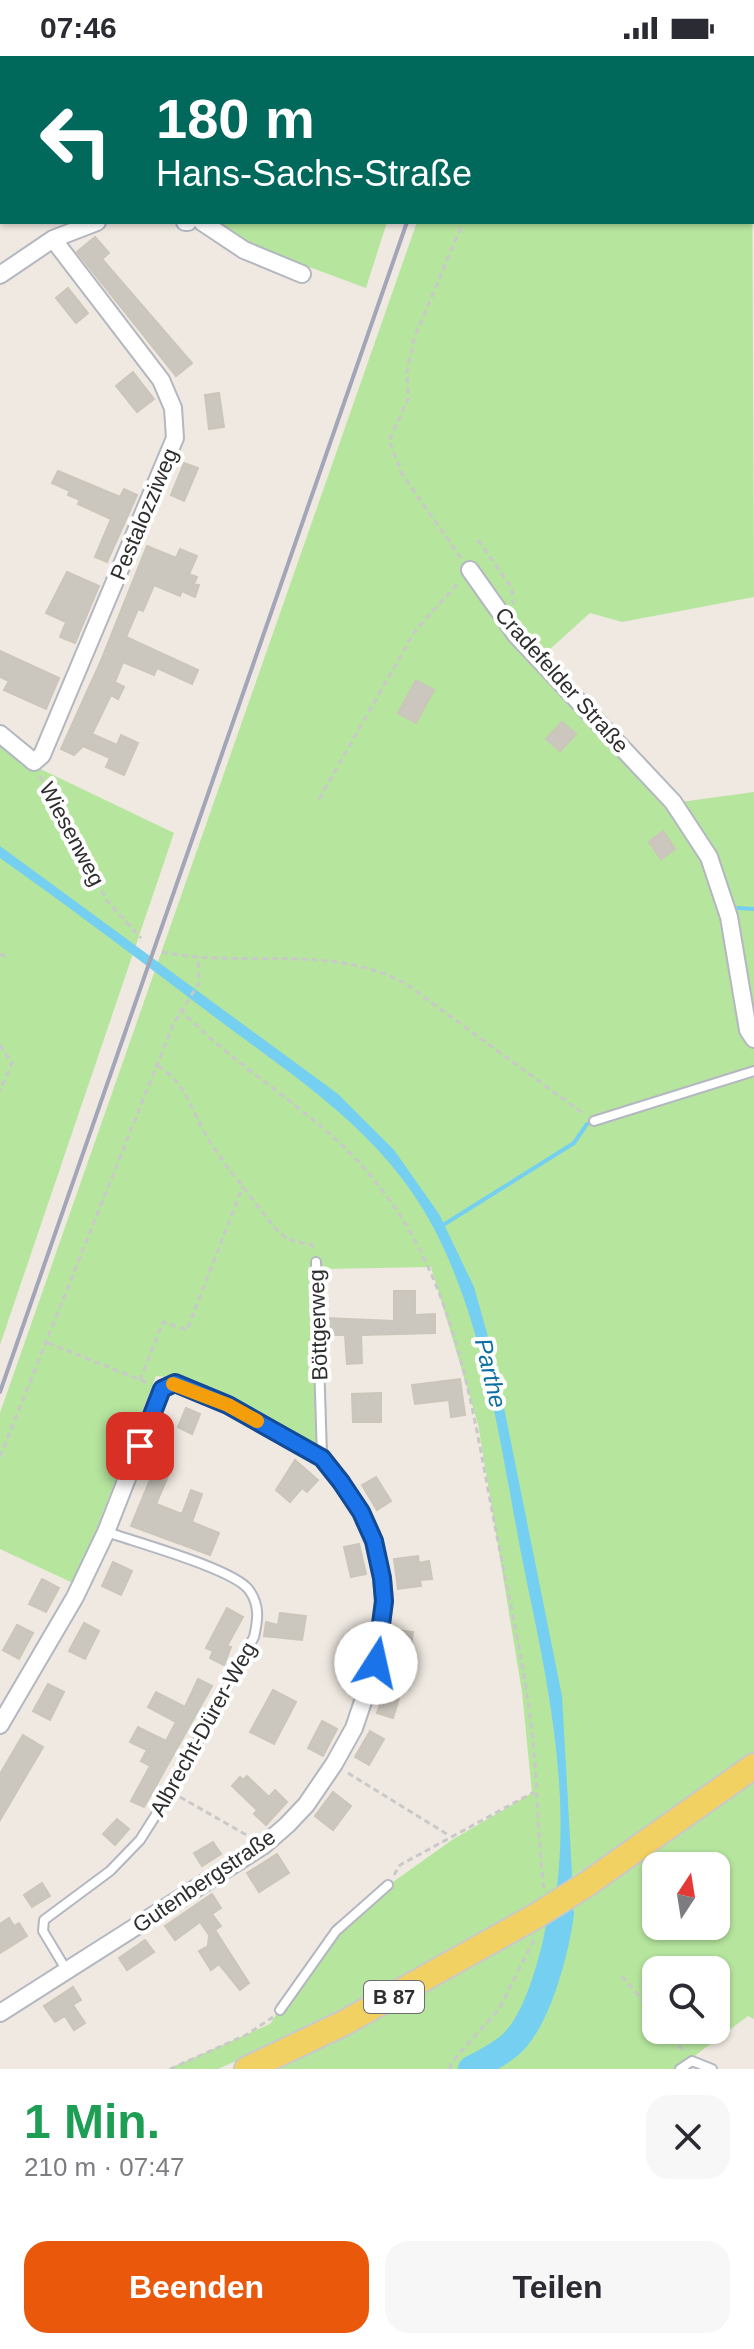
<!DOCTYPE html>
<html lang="de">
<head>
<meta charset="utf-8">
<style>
	:root { --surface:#fff; --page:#f7f7f7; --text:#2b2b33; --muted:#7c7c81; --accent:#ea580c }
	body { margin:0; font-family:Helvetica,sans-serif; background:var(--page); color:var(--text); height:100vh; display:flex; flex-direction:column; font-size:30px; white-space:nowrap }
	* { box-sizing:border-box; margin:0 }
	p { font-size:26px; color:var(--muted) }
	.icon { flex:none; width:44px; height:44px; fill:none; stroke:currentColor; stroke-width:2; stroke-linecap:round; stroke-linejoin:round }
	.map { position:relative; height:2013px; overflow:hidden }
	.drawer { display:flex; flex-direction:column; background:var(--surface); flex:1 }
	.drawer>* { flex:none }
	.top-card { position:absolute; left:0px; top:0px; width:754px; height:168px; box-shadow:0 2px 6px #0004; background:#00695c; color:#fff; overflow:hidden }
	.needle { width:52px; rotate:12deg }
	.buttons { position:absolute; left:642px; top:1796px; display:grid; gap:16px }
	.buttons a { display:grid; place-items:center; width:88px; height:88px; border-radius:16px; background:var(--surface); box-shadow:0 2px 6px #0004; font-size:40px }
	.pin { position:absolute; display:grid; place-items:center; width:68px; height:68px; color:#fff; margin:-34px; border-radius:16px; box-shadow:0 4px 12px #0006 }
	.me { position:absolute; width:88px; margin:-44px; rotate:10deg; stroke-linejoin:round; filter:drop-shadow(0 0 6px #0008) }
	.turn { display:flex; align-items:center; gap:28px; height:168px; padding:0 24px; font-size:36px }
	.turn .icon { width:104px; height:104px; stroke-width:2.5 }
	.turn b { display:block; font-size:56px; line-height:68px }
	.round { display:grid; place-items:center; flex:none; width:84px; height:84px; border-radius:24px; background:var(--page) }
	.summary { display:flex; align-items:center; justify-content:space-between; height:136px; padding:0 24px }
	h1 { font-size:48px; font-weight:800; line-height:60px; color:#1e9e55 }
	.action { display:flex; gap:16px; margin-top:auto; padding:16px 24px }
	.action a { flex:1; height:92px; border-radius:24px; background:var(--accent); color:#fff; font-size:32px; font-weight:800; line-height:92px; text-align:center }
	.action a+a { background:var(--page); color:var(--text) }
	.status { display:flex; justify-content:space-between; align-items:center; height:56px; padding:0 40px; background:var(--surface); direction:ltr }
	.status svg { height:22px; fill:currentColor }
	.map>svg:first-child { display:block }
</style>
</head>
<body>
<div class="status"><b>07:46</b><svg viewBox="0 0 49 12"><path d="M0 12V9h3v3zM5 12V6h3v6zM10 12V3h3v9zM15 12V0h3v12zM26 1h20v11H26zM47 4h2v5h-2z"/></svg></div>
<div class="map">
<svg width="754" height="2013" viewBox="0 0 754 2013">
	<rect width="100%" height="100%" fill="#efe9e1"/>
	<path fill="#b6e59e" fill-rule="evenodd" d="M752 88 754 541 622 566 590 557 539 603 673 747 754 736V1698L538 1844 537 1849 291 1981 218 2013H168L270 1968 334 1868 452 1784 532 1737 522 1636 478 1368 431 1211 321 1213 328 1398 184 1323 156 1320 75 1528 0 1493V1357L417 166H752Z
		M214 166H387L366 232 247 188Z
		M0 689 30 708 174 777 0 1289Z
		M754 1726V1963L748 1960 677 2013H271L418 1941 541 1872ZM656 1810H716V1870H656ZM656 1914H716V1974H656Z"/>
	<path fill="#75cff0" d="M0 790 338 1038 394 1094 439 1158 474 1231 494 1302 562 1640 572 1818 558 1893 545 1892C578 1774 552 1645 527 1527 504 1416 492 1300 445 1195 396 1084 305 1029 212 959 142 906 72 853 0 802Z"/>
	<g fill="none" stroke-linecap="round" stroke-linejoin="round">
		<path stroke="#75cff0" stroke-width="4" d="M738 852 754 853
			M440 1171 574 1087 587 1068"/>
		<path stroke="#75cff0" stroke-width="26" d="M471 2013C484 2006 498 1999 509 1990 538 1966 556 1894 561 1858"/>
	</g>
	<path fill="#cbc7bf" stroke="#cbc5ba" stroke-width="2" d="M95 181 109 197 102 203 192 307 176 320 77 196Z
		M68 232 88 257 76 267 56 242Z
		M133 316 154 343 137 356 116 330Z
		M219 337 224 371 209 373 205 339Z
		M184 407 198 412 184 445 171 439Z
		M58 415 120 441 124 433 137 439 107 506 95 501 111 463 78 448 80 444 68 439 70 435 52 427Z
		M147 490 176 502 180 493 197 500 189 518 197 521 194 528 199 529 195 541 182 535 180 540 154 529 143 555 138 553 126 581 198 614 192 628 157 612 154 619 123 606 115 626 124 631 118 643 111 639 92 678 117 689 121 679 138 687 124 719 106 711 110 702 83 690 74 699 61 693 100 607Z
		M67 516 99 530 75 587 60 581 66 566 46 557Z
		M0 595 59 622 46 653 4 634 9 625 0 621Z
		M416 624 434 634 416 667 398 657Z
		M562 666 576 678 560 695 546 683Z
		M663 775 675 793 661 803 649 786Z
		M394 1235H415V1259L435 1258V1277L361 1279 362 1307 347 1308 345 1279H327L326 1262 394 1265Z
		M460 1323 465 1359 451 1361 449 1344 415 1348 412 1329Z
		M381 1337V1366H353L352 1338Z
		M186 1352 200 1358 192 1378 178 1371Z
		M295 1404 318 1424 307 1436 302 1432 290 1446 276 1434Z
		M154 1414 168 1420 156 1448 182 1458 191 1434 202 1438 192 1466 219 1477 210 1499 131 1470Z
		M376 1421 391 1445 377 1454 362 1429Z
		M359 1488 366 1518 351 1521 344 1491Z
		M418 1500 419 1507 429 1505 432 1523 420 1524 421 1530 398 1533 394 1503Z
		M113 1506 132 1515 121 1539 102 1530Z
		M42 1523 59 1532 46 1556 29 1548Z
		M227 1552 243 1561 227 1590 231 1591 224 1609 210 1602 213 1595 206 1592Z
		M280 1557 306 1560 302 1584 264 1580 266 1566 278 1569Z
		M84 1567 99 1575 85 1603 69 1595Z
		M17 1569 33 1577 19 1603 3 1594Z
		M397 1574 413 1576 409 1605 392 1602Z
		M348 1583 364 1587 359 1615 342 1612 344 1604 339 1603 343 1587 347 1588Z
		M198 1623 212 1630 144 1751 131 1745 150 1710 141 1705 147 1694 130 1686 138 1671 166 1685 176 1666 148 1651 156 1636 185 1651Z
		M48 1628 64 1636 50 1664 33 1655Z
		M387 1628 402 1633 393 1662 377 1657Z
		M273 1634 296 1646 274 1688 250 1676Z
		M322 1665 337 1673 323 1700 308 1692Z
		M370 1675 384 1683 369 1709 355 1701Z
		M23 1679 43 1691 0 1764V1718Z
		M247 1720 269 1741 275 1734 287 1746 266 1769 254 1758 257 1754 232 1730 240 1721 243 1724Z
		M333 1736 351 1750 333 1774 315 1760Z
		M117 1763 129 1773 115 1789 103 1778Z
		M213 1786 221 1798 202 1810 194 1797Z
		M277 1798 289 1817 259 1836 247 1817Z
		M42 1827 50 1840 32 1851 24 1839Z
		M212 1838 221 1852 212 1858 221 1870 215 1874 249 1927 240 1934 219 1908 211 1914 199 1895 208 1890 209 1879 200 1866 175 1884 165 1870Z
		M9 1862 14 1870 19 1867 27 1880 0 1897V1868Z
		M145 1884 154 1896 127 1914 119 1902Z
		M73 1931 81 1944 73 1949 85 1967 74 1974 65 1960 55 1966 44 1950Z"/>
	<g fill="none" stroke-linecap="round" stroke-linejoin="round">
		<g stroke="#b4b7c1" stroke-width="12">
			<path id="service" d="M594 1065 754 1015
				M316 1206 322 1401
				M67 1915 43 1875 44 1864 110 1815 140 1784 171 1735 254 1581C258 1564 260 1549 249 1534 234 1513 135 1486 107 1476
				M280 1954 336 1875 388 1829
				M680 2013 692 2005 712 2013"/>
		</g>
		<g stroke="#b4b7c1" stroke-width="20">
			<path id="minor" d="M3 0 4 2
				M185 166H188
				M202 166 244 194 302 218
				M0 219 53 183 97 166
				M470 514 516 579 673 746 709 801 729 861 748 974 754 983
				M0 678 34 706 42 699 175 382 173 352 161 324 53 183
				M0 1669 75 1541 106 1476 162 1333 175 1327 228 1349 322 1402 341 1426 361 1456 374 1485 382 1522 384 1545 376 1607 354 1672 334 1708 306 1749 287 1769 264 1789 0 1957"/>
		</g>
		<g stroke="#c9c9c9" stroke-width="28">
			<path id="primary" d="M587 1828 754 1710
				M247 2013 344 1967 536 1860"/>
		</g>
		<path stroke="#c9c9c9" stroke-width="3" stroke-dasharray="6 4" stroke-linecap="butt" d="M752 77H754
			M478 484 512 532 513 548
			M461 502 402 418 389 385 408 343 407 315 414 283 463 166
			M40 720 107 845 141 882
			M319 743 415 575 459 526
			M162 896C243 913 330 886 406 928L584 1058
			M0 898 8 902
			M180 953C238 1015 316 1054 371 1120 450 1214 468 1327 490 1444 503 1513 519 1582 529 1652 538 1711 536 1772 544 1832
			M0 989 12 1007 0 1035
			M158 1010C188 1028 192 1058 210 1086 229 1115 253 1143 274 1171L287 1183 312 1189 314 1196
			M48 1287 148 1327
			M140 1324 163 1266 187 1274 243 1130
			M0 1401 173 969 199 927 198 903
			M348 1717 450 1780
			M180 1741 250 1781
			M394 1819 400 1809 534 1736
			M622 1920 656 1961
			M666 1974 684 1996
			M170 2013 246 1979 273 1961
			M450 2013 451 2007 499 1953 534 1884"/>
		<use href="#service" stroke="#fff" stroke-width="8"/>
		<use href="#minor" stroke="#fff" stroke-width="16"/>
		<use href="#primary" stroke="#f2d163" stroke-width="24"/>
		<path stroke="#a3a6b8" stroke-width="4" d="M465 2 466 0
			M0 1336 407 166"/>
		<g stroke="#c9c9c9" stroke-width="28" stroke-linecap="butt">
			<path id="primary-bridge" d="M536 1860 587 1828"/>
		</g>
		<use href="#primary-bridge" stroke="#f2d163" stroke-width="24"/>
	</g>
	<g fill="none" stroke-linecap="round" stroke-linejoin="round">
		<g stroke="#114b97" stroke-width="20">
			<path id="route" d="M140 1390 162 1333 175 1327 228 1349 322 1402 341 1426 361 1456 374 1485 382 1522 384 1545 376 1607"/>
		</g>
		<use href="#route" stroke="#1a73e8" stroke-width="14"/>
		<path stroke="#f59e0b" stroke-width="14" d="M173 1328 228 1349 257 1365"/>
	</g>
	<g text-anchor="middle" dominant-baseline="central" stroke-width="8" stroke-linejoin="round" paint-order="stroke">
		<rect fill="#fff" stroke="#6d6d6d" stroke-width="2" x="364" y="1925" width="60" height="32" rx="6"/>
		<g font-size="20" font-weight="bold" fill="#2e2e2e">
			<text x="394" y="1941">B 87</text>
		</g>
		<g font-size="22" fill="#2e2e2e" stroke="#fff">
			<text transform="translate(144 458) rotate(-67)">Pestalozziweg</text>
			<text transform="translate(562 624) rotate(48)">Cradefelder Straße</text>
			<text transform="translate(72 778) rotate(62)">Wiesenweg</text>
			<text transform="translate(318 1269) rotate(-92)">Böttgerweg</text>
			<text transform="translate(203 1673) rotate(-61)">Albrecht-Dürer-Weg</text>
			<text transform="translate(204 1825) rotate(-34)">Gutenbergstraße</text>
		</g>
		<g font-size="24" font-style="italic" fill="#0d6fa3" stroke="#fff">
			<text transform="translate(491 1317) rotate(77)">Parthe</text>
		</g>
	</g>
</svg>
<div class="buttons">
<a><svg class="needle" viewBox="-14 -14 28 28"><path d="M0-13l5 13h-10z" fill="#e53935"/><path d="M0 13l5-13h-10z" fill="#7c7c81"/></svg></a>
<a><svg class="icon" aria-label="search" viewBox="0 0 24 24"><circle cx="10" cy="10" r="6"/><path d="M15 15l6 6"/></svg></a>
</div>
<div class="pin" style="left:140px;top:1390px;background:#d93025"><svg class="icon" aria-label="arrive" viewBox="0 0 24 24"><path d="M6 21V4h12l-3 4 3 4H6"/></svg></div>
<svg class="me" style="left:376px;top:1607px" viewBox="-20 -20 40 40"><circle r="19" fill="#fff"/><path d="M0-13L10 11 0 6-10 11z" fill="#1a73e8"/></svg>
<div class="top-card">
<div class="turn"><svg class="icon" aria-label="left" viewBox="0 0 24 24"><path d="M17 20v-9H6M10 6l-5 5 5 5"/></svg><div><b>180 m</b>Hans-Sachs-Straße</div></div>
</div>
</div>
<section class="drawer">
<div class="summary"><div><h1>1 Min.</h1><p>210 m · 07:47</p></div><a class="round"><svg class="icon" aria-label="close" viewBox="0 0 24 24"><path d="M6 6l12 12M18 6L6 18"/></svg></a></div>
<div class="action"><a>Beenden</a><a>Teilen</a></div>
</section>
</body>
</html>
